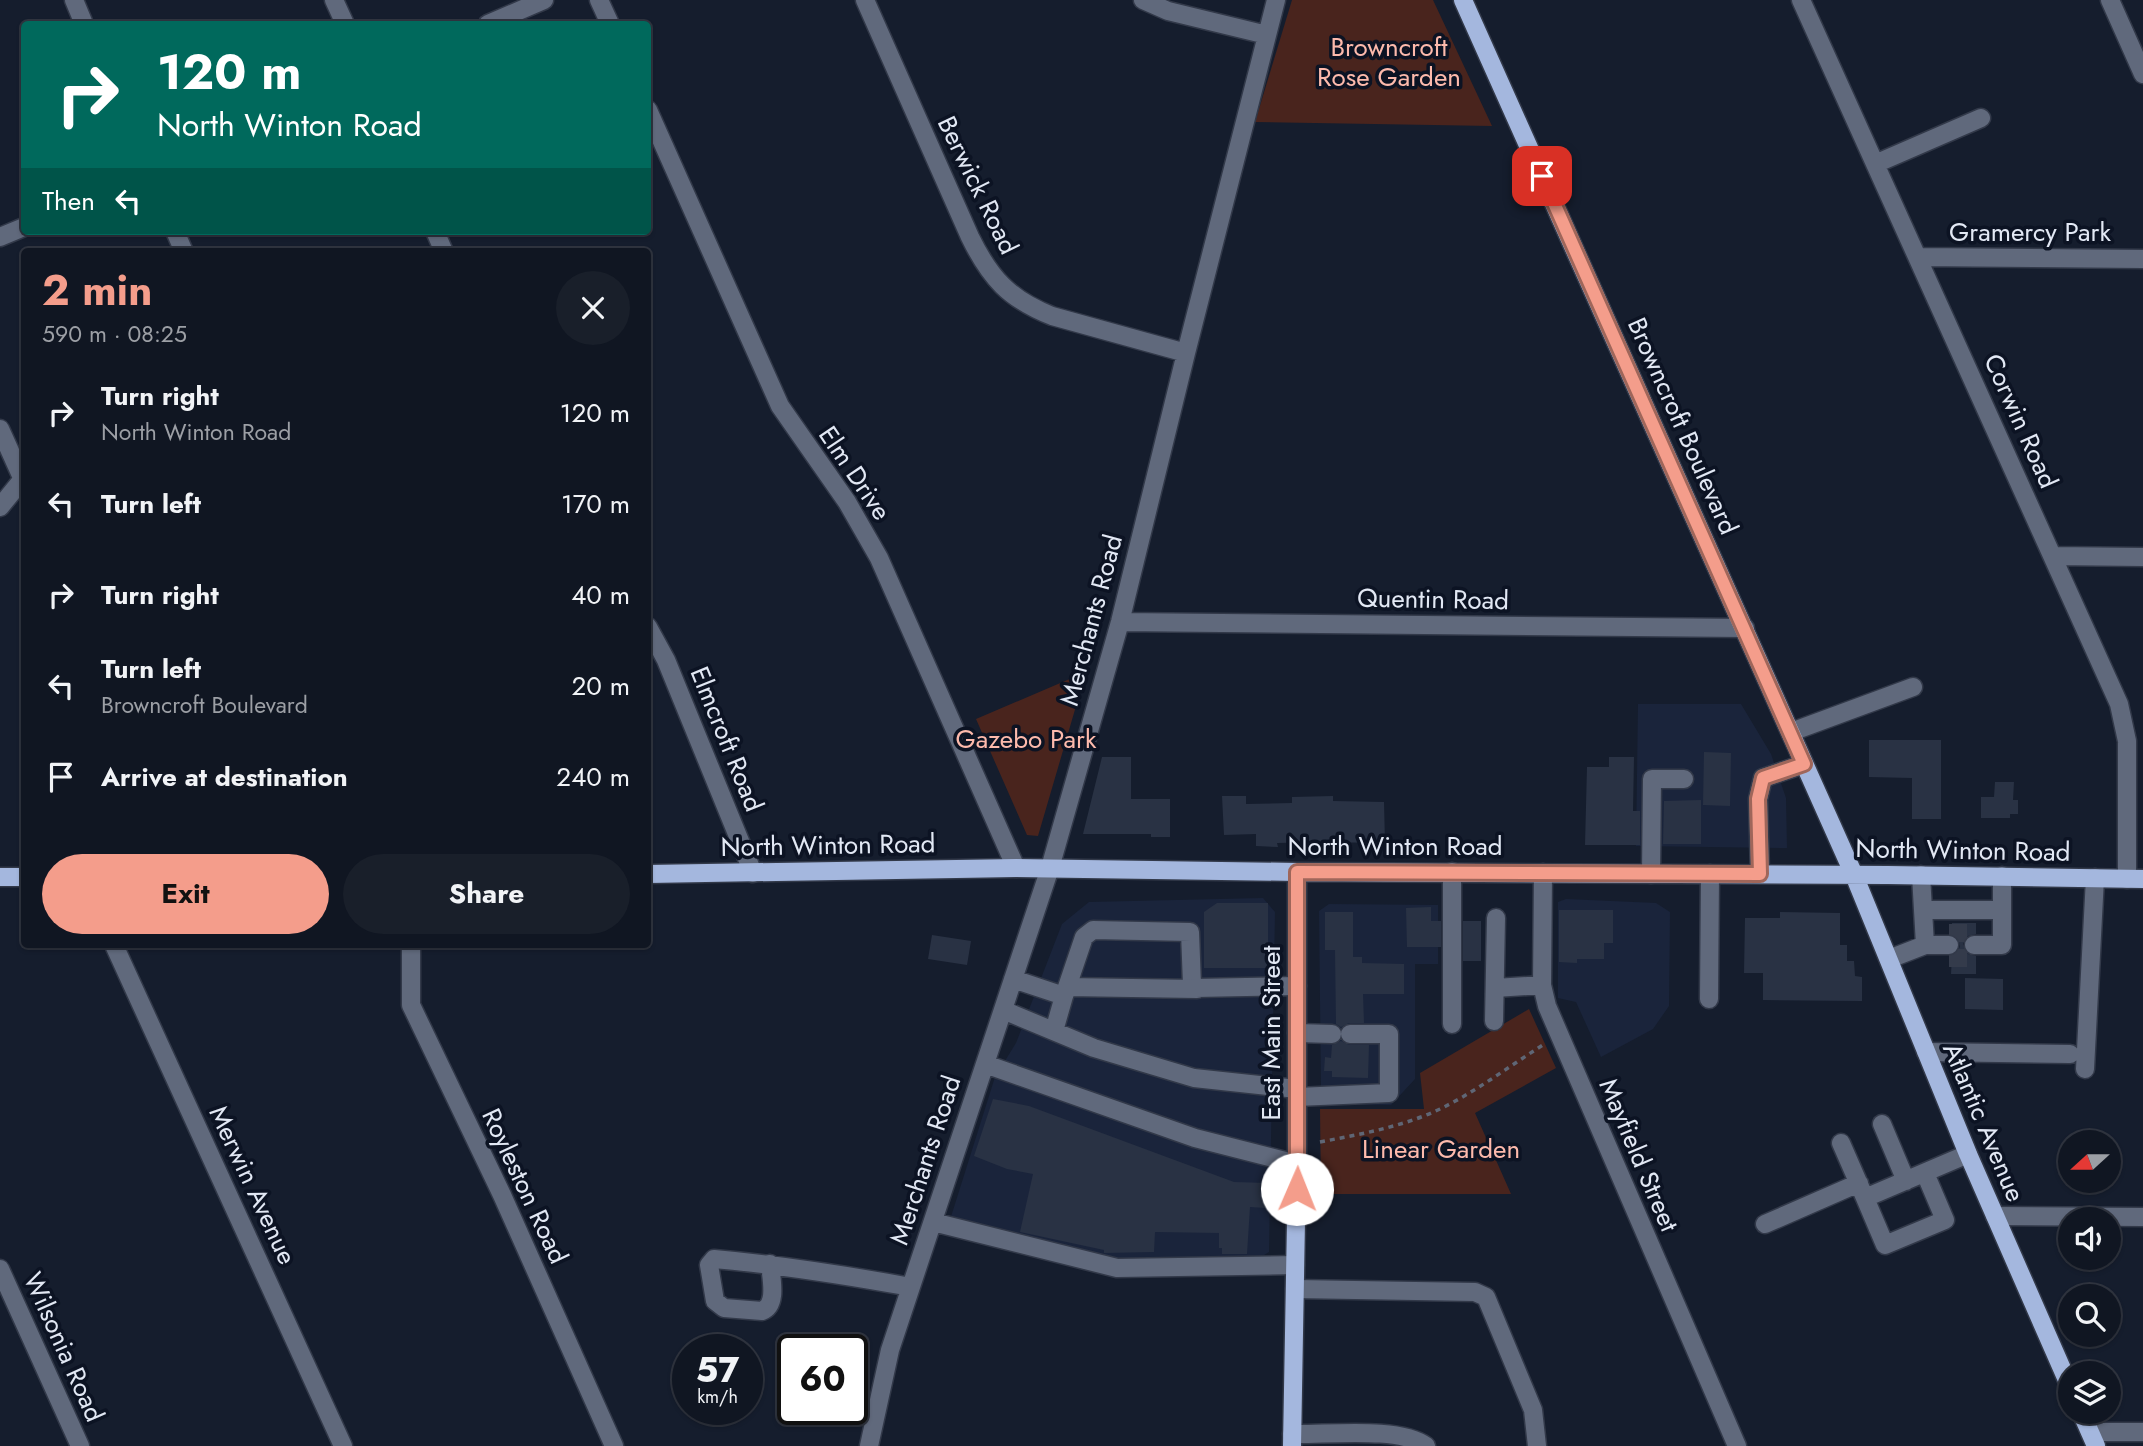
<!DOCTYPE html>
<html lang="en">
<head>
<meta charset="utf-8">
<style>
	:root { --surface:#101622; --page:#191f2a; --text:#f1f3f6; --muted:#9c9fa5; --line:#303540; --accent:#f49d8b }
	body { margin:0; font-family:Jost,sans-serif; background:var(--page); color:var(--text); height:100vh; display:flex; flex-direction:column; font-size:26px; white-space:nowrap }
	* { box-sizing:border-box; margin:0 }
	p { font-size:23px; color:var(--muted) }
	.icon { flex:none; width:38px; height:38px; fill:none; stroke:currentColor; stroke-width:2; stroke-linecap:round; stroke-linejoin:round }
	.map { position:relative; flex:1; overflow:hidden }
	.drawer { position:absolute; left:21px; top:248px; width:630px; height:700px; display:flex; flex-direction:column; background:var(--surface); border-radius:7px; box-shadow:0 2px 5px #0004,0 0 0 2px var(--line) }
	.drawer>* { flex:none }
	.hud { position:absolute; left:21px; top:21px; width:630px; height:214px; border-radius:7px; box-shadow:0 2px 5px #0004,0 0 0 2px var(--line); background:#00695c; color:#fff; overflow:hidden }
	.needle { width:46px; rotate:249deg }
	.fabs { position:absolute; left:2058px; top:1130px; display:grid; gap:14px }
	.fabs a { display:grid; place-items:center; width:63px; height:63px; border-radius:50%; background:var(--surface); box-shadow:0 2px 5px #0004,0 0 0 2px var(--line); font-size:35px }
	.speed { position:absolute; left:672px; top:1334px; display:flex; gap:14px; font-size:35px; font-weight:700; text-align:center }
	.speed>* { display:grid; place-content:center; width:91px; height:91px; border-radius:50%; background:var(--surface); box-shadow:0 2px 5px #0004,0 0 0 2px var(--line); line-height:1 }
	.speed small { font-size:18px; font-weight:400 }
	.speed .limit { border:4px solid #111; border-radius:10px; background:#fff; color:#111 }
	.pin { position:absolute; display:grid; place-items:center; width:60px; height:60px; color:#fff; margin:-30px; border-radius:14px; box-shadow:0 4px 10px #0006 }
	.me { position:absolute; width:77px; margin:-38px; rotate:1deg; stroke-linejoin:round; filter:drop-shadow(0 0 5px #0008) }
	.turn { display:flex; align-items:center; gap:24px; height:147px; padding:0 21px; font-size:32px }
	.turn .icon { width:91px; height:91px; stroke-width:2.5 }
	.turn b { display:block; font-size:49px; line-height:60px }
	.then { display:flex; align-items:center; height:66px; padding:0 21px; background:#0003; gap:14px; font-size:26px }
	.round { display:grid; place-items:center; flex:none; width:74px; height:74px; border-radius:37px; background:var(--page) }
	.headline { display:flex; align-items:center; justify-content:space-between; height:119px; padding:0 21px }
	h1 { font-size:42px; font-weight:700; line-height:52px; color:var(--accent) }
	.primary-button { display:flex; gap:14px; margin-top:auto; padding:14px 21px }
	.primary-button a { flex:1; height:80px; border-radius:42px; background:var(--accent); color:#111; font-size:28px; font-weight:700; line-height:80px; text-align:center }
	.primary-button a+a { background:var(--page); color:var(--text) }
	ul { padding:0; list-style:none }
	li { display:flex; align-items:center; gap:21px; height:91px; padding:0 21px }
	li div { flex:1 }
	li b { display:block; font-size:26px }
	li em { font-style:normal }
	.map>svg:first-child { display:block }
</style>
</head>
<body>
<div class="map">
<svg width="2143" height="1446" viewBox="0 0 2143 1446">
	<rect width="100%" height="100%" fill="#151d2d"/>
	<path fill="#1a243b" d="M1638 704H1741L1771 754 1786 798 1787 848 1636 846Z
		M1263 898 1275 912 1269 1252 1251 1263 1107 1260 949 1223 995 1077 1016 1043 1062 924 1089 902Z
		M1566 899 1656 903 1670 912 1669 1006 1653 1029 1601 1057 1576 1002 1558 998V902Z
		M1329 904 1438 905V964H1415V1079L1391 1105 1325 1104 1321 1087 1319 911Z"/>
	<path fill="#49241d" d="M1292 0H1433L1492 126 1255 122Z
		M1086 672 1038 836 1027 835 976 719Z
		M1529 1009 1556 1068 1475 1113 1511 1194H1321L1320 1109H1424L1420 1073Z"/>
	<path fill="#293244" d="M1869 740H1941V819H1912V778L1869 777Z
		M1704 752 1731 753 1730 806 1703 805Z
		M1102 757H1131V799H1170V837H1151V834H1083Z
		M1609 757H1634L1633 811H1640V845H1585L1587 767H1609Z
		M1995 782H2014L2013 800H2018V814H2010V818H1981V797H1994Z
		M1222 796H1246V804L1292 803V797L1333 796V801L1384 802 1385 843 1320 842 1277 843 1278 847 1256 846V834L1224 835Z
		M1701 800V844H1663L1664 801Z
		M1217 903H1268V968H1204V912Z
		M1431 907V921H1441V947H1407L1406 908Z
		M1559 910H1613V943H1604V959H1577V963L1559 962Z
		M1325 912H1353V957H1362V963L1404 964V994H1363L1364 1023H1349L1341 1027 1336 1024 1335 950H1325Z
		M1780 912 1840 913V945H1847V961H1854L1855 976 1862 977V1001L1763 1000V973H1744L1745 918H1780Z
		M1463 921H1481V961H1463Z
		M1952 923H1976V934L1968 936 1963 944 1968 954 1976 956V974H1951L1952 956 1958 951 1960 946 1958 939 1952 934Z
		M932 935 971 941 967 965 928 959Z
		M1965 978 2003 979V1010L1965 1009Z
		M1341 1041 1349 1045H1369L1368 1078 1332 1077V1071H1324L1325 1057 1331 1058 1332 1045Z
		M993 1099 1029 1106 1234 1182 1268 1183 1266 1208 1250 1207 1247 1254H1222V1248H1219V1233L1155 1232 1154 1252 1104 1253V1250L1020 1232 1033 1174 1007 1169 974 1156Z"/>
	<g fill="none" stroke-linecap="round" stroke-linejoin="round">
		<path stroke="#343b4b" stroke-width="18" stroke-dasharray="18 9" stroke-linecap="butt" d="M1949 933H1974
			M1949 958H1973"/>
		<g stroke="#323949" stroke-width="21">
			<path id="minor" d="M74 0 84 24
				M334 0 345 24
				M599 0 610 24
				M865 0 970 237C990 278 1009 299 1052 316L1186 353
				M1143 0 1168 11 1267 35
				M1801 0 2119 704 2127 741V879
				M2110 0 2143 74
				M488 24 544 0
				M648 110 780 406 847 502 879 558 1016 868
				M1875 164 1981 118
				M175 231 184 252
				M435 231 444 252
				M0 237 24 227
				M1918 257 2143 259
				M0 429 24 482
				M0 507 22 480
				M2053 556 2143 557
				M1120 622 1745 628
				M648 627 666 660 753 873
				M1791 732 1913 687
				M1452 872V1024
				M1543 873 1542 985 1547 1006 1737 1446
				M1651 874 1652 779H1684
				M1760 874 1758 799 1763 778 1804 764
				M1921 875 1925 945
				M1924 910H2002
				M114 945 343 1446
				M411 945V1005L502 1195 614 1446
				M1974 945H2002V876
				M1889 959 1925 945H1949
				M1013 979 1064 996 1054 1031
				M1067 987 1197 989
				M1495 988 1542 985
				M1064 996 1084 937 1093 930 1190 932 1192 985 1195 988 1297 986
				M1709 999 1710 874
				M1003 1010 1094 1048 1194 1078 1297 1089
				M1494 1021 1496 918
				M1297 1033 1332 1034
				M1926 1052 2070 1054
				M985 1064 1195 1138 1297 1164
				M2085 1069 2095 878
				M1297 1097 1389 1093V1034H1350
				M1882 1124 1906 1181
				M1841 1143 1865 1198 1968 1154
				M1865 1198 1885 1245 1945 1220 1925 1173
				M1995 1216 2143 1217
				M933 1222 1117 1268 1295 1265
				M1765 1224 1859 1183
				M770 1264C771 1278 778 1305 762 1311L724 1308 715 1301 709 1265 714 1259C781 1265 845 1275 911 1287
				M0 1269 80 1446
				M1295 1289 1475 1292 1486 1297 1533 1410 1537 1446
				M2090 1432H2143
				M1292 1434C1326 1435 1400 1426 1426 1446
				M869 1446 890 1350 1050 868 1120 622 1186 353 1276 0"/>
		</g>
		<g stroke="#323949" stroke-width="21">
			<path id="major" d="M1463 0 1854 875 1968 1154 2070 1387
				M648 874 1016 868 1297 872 1888 875 2143 879
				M0 877H24
				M2081 1412 2096 1446
				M1292 1446 1297 1164V872"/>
		</g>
		<path stroke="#5f6675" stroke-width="3.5" stroke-dasharray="5 5" stroke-linecap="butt" d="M1320 1142C1361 1134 1402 1127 1440 1109 1477 1091 1511 1065 1546 1043"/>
		<use href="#minor" stroke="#60697c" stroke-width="18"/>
		<use href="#major" stroke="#a4b7de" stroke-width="18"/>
	</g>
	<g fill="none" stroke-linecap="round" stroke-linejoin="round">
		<g stroke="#9f665a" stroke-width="18">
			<path id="route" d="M1297 1189V872L1760 874 1758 799 1763 778 1804 764 1542 176"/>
		</g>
		<use href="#route" stroke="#f49d8b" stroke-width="12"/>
	</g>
	<g text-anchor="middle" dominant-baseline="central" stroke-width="7" stroke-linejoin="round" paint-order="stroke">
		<g font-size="26" fill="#fdbaac" stroke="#0c1323">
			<text x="1389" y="47">Browncroft<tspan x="1389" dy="30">Rose Garden</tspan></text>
			<text x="1026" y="739">Gazebo Park</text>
			<text x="1441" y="1149">Linear Garden</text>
		</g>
		<g font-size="26" fill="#e2e8f4" stroke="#0c1323">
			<text transform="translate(978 185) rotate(64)">Berwick Road</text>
			<text x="2030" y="232">Gramercy Park</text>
			<text transform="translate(2021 421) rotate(66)">Corwin Road</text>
			<text transform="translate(1683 426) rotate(66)">Browncroft Boulevard</text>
			<text transform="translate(855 473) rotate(56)">Elm Drive</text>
			<text transform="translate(1433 599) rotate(1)">Quentin Road</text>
			<text transform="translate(1091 620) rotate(-75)">Merchants Road</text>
			<text transform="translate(727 739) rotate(68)">Elmcroft Road</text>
			<text transform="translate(828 845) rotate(-1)">North Winton Road</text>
			<text x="1395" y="846">North Winton Road</text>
			<text transform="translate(1963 850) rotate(1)">North Winton Road</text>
			<text transform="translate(1271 1033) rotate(-90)">East Main Street</text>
			<text transform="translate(1984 1122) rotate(67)">Atlantic Avenue</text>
			<text transform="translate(1639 1155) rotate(67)">Mayfield Street</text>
			<text transform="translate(925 1160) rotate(-72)">Merchants Road</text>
			<text transform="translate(253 1185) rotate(65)">Merwin Avenue</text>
			<text transform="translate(525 1186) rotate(65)">Royleston Road</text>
			<text transform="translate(64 1347) rotate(66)">Wilsonia Road</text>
		</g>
	</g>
</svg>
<div class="fabs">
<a><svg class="needle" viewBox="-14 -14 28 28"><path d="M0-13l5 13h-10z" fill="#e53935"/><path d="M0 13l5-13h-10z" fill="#9c9fa5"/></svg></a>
<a><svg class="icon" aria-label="sound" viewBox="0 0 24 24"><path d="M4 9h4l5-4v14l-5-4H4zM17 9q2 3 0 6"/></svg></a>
<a><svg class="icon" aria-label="search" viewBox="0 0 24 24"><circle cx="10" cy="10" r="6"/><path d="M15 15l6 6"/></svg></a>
<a><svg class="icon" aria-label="layers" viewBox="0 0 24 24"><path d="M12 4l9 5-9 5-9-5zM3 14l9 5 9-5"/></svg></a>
</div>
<div class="speed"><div>57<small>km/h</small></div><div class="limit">60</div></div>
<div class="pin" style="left:1542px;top:176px;background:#d93025"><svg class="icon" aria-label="arrive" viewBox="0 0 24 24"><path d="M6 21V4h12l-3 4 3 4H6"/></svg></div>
<svg class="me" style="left:1297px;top:1189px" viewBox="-20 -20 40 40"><circle r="19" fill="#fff"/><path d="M0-13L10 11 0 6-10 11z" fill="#f49d8b"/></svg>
<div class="hud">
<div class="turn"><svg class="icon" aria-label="right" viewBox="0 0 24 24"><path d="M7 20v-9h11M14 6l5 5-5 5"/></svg><div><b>120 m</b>North Winton Road</div></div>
<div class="then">Then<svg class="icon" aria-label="left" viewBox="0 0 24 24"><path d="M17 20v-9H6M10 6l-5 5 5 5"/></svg></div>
</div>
<section class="drawer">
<div class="headline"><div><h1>2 min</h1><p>590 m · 08:25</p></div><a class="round"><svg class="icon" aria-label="close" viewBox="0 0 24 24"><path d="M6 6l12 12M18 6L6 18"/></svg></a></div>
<ul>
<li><svg class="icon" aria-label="right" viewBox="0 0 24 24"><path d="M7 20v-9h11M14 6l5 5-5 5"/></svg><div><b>Turn right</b><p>North Winton Road</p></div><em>120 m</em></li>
<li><svg class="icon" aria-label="left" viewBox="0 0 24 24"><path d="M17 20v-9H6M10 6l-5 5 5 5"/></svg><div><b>Turn left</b></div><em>170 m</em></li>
<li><svg class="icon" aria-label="right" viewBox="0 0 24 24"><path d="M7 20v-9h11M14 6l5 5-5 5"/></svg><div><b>Turn right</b></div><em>40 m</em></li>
<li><svg class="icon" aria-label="left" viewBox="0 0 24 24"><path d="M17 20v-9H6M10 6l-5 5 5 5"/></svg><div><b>Turn left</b><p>Browncroft Boulevard</p></div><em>20 m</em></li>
<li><svg class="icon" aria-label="arrive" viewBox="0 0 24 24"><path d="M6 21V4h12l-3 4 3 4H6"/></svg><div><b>Arrive at destination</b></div><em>240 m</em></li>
</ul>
<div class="primary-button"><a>Exit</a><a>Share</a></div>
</section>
</div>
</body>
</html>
